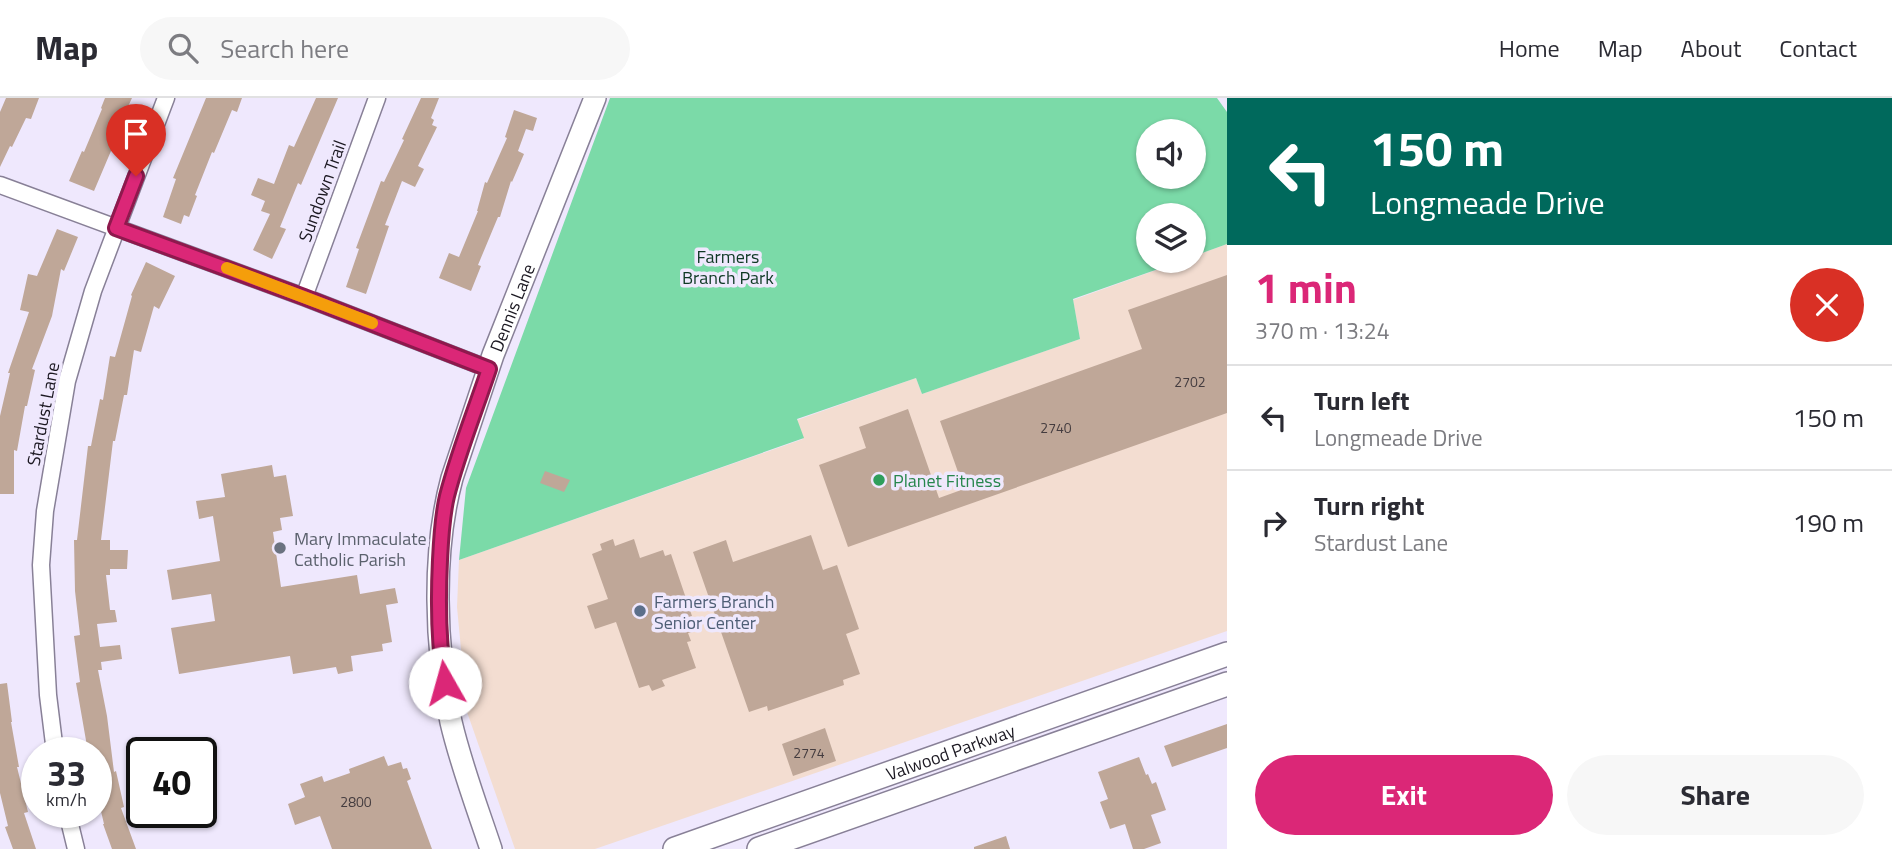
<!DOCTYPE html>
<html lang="en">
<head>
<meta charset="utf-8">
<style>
	:root { --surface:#fff; --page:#f7f7f7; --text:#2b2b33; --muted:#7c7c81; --line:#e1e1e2; --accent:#db2777 }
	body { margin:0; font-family:"Titillium Web",sans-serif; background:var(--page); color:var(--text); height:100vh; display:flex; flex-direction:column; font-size:26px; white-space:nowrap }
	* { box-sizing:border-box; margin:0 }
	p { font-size:23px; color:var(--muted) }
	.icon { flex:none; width:38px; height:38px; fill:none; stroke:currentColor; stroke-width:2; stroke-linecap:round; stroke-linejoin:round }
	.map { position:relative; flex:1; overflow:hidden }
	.side { display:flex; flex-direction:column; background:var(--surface); width:665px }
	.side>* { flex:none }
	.hud { background:#00695c; color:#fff; overflow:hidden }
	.fabs { position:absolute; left:1136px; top:21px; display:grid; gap:14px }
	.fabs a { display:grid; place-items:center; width:70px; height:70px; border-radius:50%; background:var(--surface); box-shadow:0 2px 5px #0004; font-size:35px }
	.speed { position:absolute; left:21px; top:639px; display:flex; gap:14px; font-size:35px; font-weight:700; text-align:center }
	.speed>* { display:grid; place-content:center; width:91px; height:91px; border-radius:50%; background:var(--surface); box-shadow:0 2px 5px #0004; line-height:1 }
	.speed small { font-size:18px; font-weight:400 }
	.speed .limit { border:4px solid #111; border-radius:10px; background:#fff; color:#111 }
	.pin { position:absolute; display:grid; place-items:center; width:60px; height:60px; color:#fff; margin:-72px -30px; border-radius:50% 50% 50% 0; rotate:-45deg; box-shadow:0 0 7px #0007 }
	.pin .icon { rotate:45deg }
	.me { position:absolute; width:77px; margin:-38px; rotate:353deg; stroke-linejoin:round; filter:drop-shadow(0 0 5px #0008) }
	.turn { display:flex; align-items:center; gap:24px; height:147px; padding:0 28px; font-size:32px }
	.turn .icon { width:91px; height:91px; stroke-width:2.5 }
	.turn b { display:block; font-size:49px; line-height:60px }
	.round { display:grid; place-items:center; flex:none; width:74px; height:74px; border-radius:37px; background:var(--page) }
	.headline { display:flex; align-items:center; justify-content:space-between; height:119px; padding:0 28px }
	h1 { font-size:42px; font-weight:700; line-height:52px; color:var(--accent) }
	.button { display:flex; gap:14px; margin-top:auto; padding:14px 28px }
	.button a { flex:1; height:80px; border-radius:42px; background:var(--accent); color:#fff; font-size:28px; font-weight:700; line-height:80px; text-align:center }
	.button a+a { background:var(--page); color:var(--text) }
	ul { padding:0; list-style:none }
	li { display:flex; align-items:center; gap:21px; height:105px; padding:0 28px; border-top:2px solid var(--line) }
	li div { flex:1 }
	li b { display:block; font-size:26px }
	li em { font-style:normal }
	header { display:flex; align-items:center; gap:42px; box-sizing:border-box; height:98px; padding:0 35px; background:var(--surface); border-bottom:2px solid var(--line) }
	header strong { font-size:33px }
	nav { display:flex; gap:38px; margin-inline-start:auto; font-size:24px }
	.search { width:490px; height:63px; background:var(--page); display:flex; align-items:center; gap:18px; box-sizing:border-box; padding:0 24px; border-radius:38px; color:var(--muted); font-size:26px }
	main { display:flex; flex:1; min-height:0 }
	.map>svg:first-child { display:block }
</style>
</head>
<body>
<header>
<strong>Map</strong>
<div class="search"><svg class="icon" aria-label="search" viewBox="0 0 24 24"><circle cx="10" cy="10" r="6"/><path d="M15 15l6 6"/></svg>Search here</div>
<nav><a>Home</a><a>Map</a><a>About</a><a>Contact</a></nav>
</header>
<main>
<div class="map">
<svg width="1227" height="751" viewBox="0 0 1227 751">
	<rect width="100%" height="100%" fill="#efe8fd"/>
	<path fill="#f3ddd1" d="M1227 146V533L595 751H515L467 614 457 509 459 462 803 341 797 322 916 280 922 296 1080 241 1073 202 1181 163H1194V158Z"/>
	<path fill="#7bdaa8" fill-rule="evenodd" d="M610 0H1217L1227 14V146L1194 158V117H1148V163H1181L1073 201 1080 241 922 296 916 280 797 321 804 340 459 462 466 390ZM1148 33H1194V79H1148Z"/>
	<path fill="#bfa798" d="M6 0H39L31 21 26 20 12 49 10 48 0 69V14Z
		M105 0H132L120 26 122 27 94 93 69 83 82 53 84 54 102 11 101 10Z
		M206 0H242L237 14 232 12 214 55 212 54 195 97 197 98 189 119 184 117 181 126 163 119 176 81 173 80Z
		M316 0H338L301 87 298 85 280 129 286 131 272 161 253 152 270 116 261 113 265 103 251 97 258 80 274 86 289 47 294 49Z
		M421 0H439L431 20 434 22 432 27 437 29 418 68 424 71 415 89 402 83 385 127 389 128 366 196 346 189 359 151 356 150 381 83 384 84 404 42 402 41Z
		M514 12 537 20 533 33 526 31 518 53 524 56 512 84 511 83 500 119H498L478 167 481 168 471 193 439 180 449 155 459 159 478 113H477L485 84 487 85 507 40 505 39Z
		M57 131 78 139 64 173 61 171 52 218 32 271 35 272 27 308H25L17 353 14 352V396H0V318L10 275H8L29 214 20 212 28 176 37 178Z
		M146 164 175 178 159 211 154 208 141 254 134 252 127 297H124L115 343H113L101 442H110V452H128L127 471H110V477H106L110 512H115L117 524 97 526 100 549 120 547 122 561 101 564 102 572H98L107 618 114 674 116 673 124 709 121 710 136 751H112L103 726H104L96 692V654H88L76 585 80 584 74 538 80 537 75 493 74 442H77L88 348H91L100 301 103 302 110 258 115 259 132 198 131 197Z
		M1227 177V315L848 449 819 367 866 350 859 329 908 311 939 400 964 391 940 323 1142 251 1128 212Z
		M272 367 274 379 286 377 293 418 280 420 282 432 273 434 281 489 357 477 360 496 395 490 398 505 386 507 392 544 382 546 383 553 351 558 353 573 338 576 336 569 293 576 290 558 179 576 171 530 215 523 211 496 172 502 167 472 220 463 213 418 199 421 196 403 225 399 221 376Z
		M545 373 570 382 564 394 540 385Z
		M811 437 823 472 837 467 859 531 846 536 860 576 843 582 844 587 768 613 767 608 749 614 693 454 726 442 733 464Z
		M613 441 615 448 634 441 640 460 663 452 665 458 671 456 692 518 687 520 692 534 688 535 691 543 687 544 696 570 662 582 665 588 652 593 649 587 639 590 616 524 595 531 587 508 608 501 592 456 602 452 600 446Z
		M7 585 12 624H11L19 669H17L28 714 24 715 36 751H13L5 729 8 728 0 695V586Z
		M1227 626V650L1172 669 1164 648Z
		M825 630 836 663 793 678 782 646Z
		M384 658 388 668 401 664 403 671 407 670 411 681 407 683 432 751H332L320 718 295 727 288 706 305 699 300 686 322 678 324 684 350 675 349 671Z
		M1139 659 1146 677 1148 676 1152 686 1156 684 1166 712 1151 717 1161 745 1144 751H1133L1125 726 1110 731 1100 704 1108 701 1098 674Z
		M1006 738 1010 751H974V749Z"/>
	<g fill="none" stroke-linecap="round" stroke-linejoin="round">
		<g stroke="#888097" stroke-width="19">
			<path id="minor" d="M0 87 304 199 489 271
				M304 199 377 0
				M55 654 48 597 41 467 45 413 67 283 93 193 166 0
				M67 714 76 751"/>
		</g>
		<g stroke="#888097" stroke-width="24">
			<g id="tertiary">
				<path id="s1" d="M491 751C477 709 461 667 451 624 435 549 432 454 452 380L493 257 595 0"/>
			</g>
		</g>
		<g stroke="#888097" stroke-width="26">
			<g id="secondary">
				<path id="s2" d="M675 751 1227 556"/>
				<path d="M759 751 1227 586"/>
			</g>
		</g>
		<use href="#minor" stroke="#fff" stroke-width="16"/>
		<use href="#tertiary" stroke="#fff" stroke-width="21"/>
		<use href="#secondary" stroke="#fff" stroke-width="23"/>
	</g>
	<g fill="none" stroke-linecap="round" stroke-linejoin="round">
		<g stroke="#8e194d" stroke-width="18">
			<path id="route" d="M136 78 116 130 304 199 489 271C475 313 458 355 447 398 442 419 441 441 440 462 438 503 438 544 445 585"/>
		</g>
		<use href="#route" stroke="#db2777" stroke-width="12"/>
		<path stroke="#f59e0b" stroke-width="12" d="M227 170 372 225"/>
	</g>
	<circle fill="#2e9e5b" stroke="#efe8fd" stroke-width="2.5" cx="879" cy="382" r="7"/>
	<circle fill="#6b7280" stroke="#efe8fd" stroke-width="2.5" cx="280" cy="450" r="7"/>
	<circle fill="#5c6f8a" stroke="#efe8fd" stroke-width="2.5" cx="640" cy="513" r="7"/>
	<g text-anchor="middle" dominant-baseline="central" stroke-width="7" stroke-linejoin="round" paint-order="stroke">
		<g font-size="14" fill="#443c3f">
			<text x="1190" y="283">2702</text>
			<text x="1056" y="329">2740</text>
			<text x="809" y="654">2774</text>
			<text x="356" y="703">2800</text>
		</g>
		<g font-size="18" fill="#1b1821" stroke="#efe8fd">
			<text transform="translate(322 93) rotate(-70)">Sundown Trail</text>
			<text stroke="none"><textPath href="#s1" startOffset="560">Dennis Lane</textPath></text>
			<text transform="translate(43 316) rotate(-79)">Stardust Lane</text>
			<text stroke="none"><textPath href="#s2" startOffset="292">Valwood Parkway</textPath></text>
		</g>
		<g font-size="18" fill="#0e3824" stroke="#efe8fd">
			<text x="728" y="158">Farmers<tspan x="728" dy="21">Branch Park</tspan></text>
		</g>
		<g font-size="18" fill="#27864d" stroke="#efe8fd" text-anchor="start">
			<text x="893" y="382">Planet Fitness</text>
		</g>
		<g font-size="18" fill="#5b616d" stroke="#efe8fd" text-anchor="start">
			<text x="294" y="440">Mary Immaculate<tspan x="294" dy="21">Catholic Parish</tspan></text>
		</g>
		<g font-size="18" fill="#4e5e75" stroke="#efe8fd" text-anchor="start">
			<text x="654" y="503">Farmers Branch<tspan x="654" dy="21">Senior Center</tspan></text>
		</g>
	</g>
</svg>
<div class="fabs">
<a><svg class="icon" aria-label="sound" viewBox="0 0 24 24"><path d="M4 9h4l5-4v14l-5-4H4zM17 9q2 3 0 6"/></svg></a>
<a><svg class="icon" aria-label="layers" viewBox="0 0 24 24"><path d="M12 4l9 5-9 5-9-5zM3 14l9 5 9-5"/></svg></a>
</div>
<div class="speed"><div>33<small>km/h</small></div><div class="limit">40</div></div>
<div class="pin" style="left:136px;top:78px;background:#d93025"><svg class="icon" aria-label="arrive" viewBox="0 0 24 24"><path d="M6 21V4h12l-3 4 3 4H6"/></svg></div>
<svg class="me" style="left:445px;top:585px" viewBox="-20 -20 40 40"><circle r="19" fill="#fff"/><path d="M0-13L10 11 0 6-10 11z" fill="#db2777"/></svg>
</div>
<section class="side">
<div class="hud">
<div class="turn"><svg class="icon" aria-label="left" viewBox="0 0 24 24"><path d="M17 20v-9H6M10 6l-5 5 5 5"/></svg><div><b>150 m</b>Longmeade Drive</div></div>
</div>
<div class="headline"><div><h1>1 min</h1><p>370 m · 13:24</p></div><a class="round" style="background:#d93025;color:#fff"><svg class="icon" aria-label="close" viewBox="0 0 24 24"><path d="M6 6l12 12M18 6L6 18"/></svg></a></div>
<ul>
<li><svg class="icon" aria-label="left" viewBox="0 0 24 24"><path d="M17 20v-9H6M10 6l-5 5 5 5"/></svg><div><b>Turn left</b><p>Longmeade Drive</p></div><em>150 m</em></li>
<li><svg class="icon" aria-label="right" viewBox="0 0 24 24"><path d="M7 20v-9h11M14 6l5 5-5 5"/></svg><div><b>Turn right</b><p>Stardust Lane</p></div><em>190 m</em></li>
</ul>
<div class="button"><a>Exit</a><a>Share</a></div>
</section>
</main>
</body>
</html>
